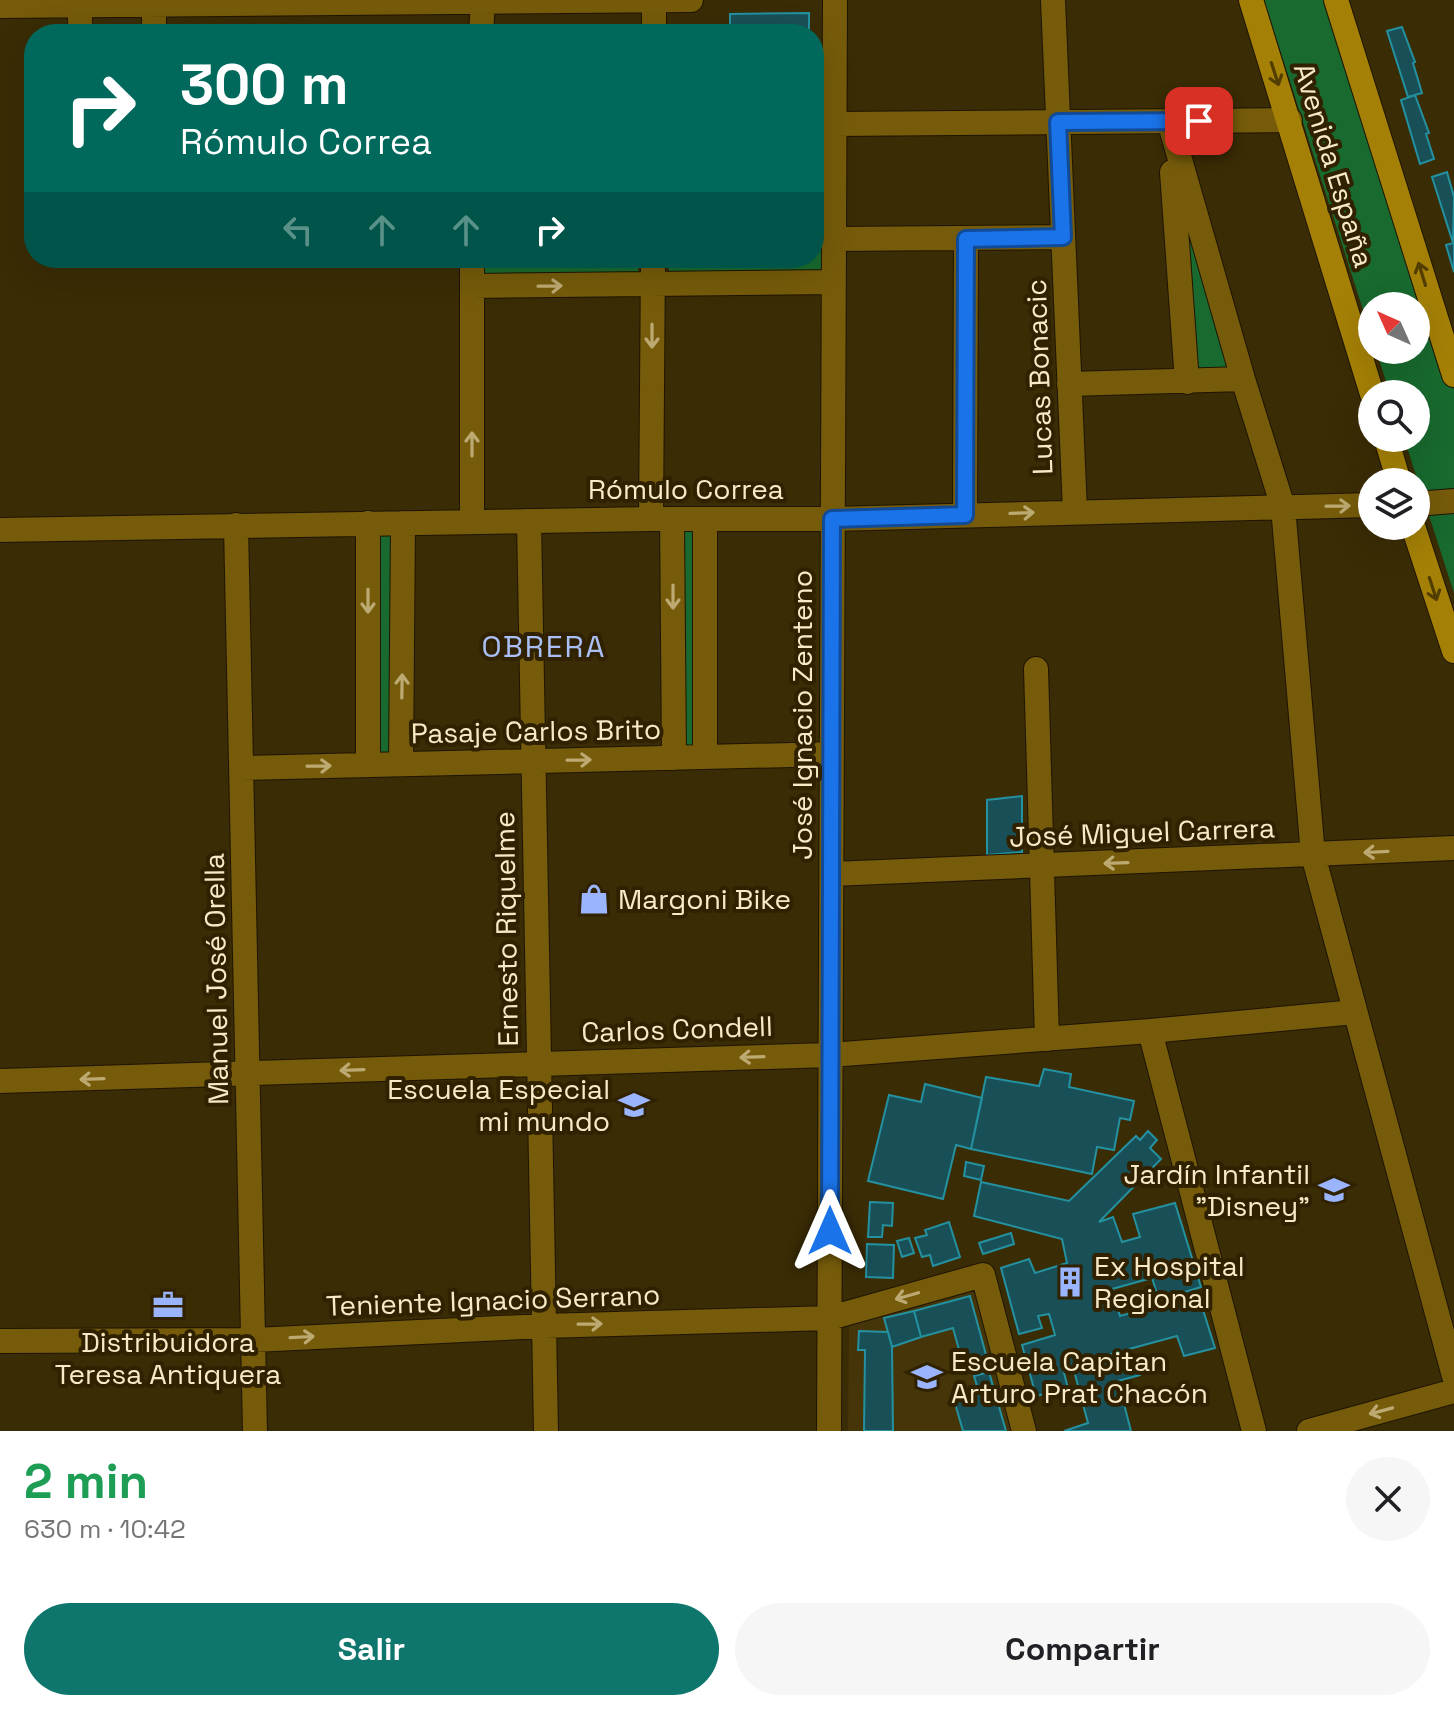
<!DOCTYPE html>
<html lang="es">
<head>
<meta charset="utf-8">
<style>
	:root { --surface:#fff; --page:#f6f6f6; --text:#202124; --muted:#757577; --accent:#0f766e }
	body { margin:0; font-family:"Space Grotesk",sans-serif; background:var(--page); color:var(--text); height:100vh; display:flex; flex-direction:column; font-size:30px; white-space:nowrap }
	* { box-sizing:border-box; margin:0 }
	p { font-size:26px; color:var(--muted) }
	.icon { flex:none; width:44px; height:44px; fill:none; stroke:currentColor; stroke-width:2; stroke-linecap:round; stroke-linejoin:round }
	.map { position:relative; height:1431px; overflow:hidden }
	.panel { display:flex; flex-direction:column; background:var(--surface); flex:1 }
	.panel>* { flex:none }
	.top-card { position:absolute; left:24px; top:24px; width:800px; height:244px; border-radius:32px; box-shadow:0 8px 32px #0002; background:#00695c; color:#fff; overflow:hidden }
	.needle { width:52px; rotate:315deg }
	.tools { position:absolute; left:1358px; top:292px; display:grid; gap:16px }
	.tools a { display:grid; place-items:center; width:72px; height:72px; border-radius:50%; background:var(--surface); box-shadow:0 8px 32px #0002; font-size:40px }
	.pin { position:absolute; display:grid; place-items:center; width:68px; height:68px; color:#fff; margin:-34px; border-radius:16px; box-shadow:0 4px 12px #0006 }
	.me { position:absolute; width:88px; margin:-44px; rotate:0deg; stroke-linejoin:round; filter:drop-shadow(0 0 6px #0008) }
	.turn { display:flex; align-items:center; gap:28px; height:168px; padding:0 24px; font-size:36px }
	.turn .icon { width:104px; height:104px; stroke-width:2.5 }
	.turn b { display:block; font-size:56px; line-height:68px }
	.lanes { display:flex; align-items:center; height:76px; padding:0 24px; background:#0003; justify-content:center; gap:40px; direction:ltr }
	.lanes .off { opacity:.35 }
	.round { display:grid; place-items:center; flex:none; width:84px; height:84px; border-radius:42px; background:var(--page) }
	.headline { display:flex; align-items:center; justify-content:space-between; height:136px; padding:0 24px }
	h1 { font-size:48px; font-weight:800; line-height:60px; color:#1e9e55 }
	.button { display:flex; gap:16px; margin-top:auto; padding:16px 24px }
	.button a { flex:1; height:92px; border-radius:48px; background:var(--accent); color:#fff; font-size:32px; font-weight:800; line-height:92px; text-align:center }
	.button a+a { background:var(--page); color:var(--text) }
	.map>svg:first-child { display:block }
</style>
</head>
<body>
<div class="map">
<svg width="1454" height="1431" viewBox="0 0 1454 1431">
	<rect width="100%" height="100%" fill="#3a2c05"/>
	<path fill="#453508" d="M979 1282 1019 1431H848L849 1324Z"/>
	<path fill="#186a2f" d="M1264 0H1329L1454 390V593L1404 438H1416V394H1390L1376 350H1416V306H1372V338Z
		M1182 188 1232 370 1194 373Z
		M814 243H824V278H669V258H814Z
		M485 258H638V277L485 278Z
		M682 528H699L698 747H681Z
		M376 536H392L391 755H374Z"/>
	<path fill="#195058" stroke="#2491a0" stroke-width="2" d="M809 13V34H730V14Z
		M1402 27 1415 62 1413 63 1422 93 1408 97 1387 31Z
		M1415 95 1429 133 1426 134 1434 159 1420 164 1401 100Z
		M1447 172 1454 197 1453 243 1432 177Z
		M1453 243H1454V272L1446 245Z
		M1022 796V852L987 855V800Z
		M1044 1069 1071 1074 1069 1087 1134 1101 1130 1120 1120 1118 1114 1150 1097 1147 1092 1174 971 1149 986 1077 1039 1086Z
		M925 1084 982 1098 971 1149 956 1145 943 1199 868 1181 889 1095 921 1102Z
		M1148 1131 1157 1140 1150 1148 1161 1159 1099 1222 1113 1217 1122 1242 1140 1237 1133 1214 1175 1203 1201 1287 1159 1300 1152 1278 1112 1289 1120 1316 1198 1294 1215 1348 1184 1356 1177 1336 1111 1354 1114 1365 1134 1359 1140 1375 1118 1381 1131 1431H1064L1088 1423 1073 1367 1063 1369 1068 1388 1036 1396 1022 1345 1055 1335 1049 1314 1038 1316 1042 1328 1019 1334 1001 1268 1029 1259 1035 1273 1067 1263 1062 1239 974 1216 981 1182 1069 1201 1136 1136 1140 1140Z
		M966 1162 984 1166 981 1180 964 1176Z
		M870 1202 893 1203 892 1226 883 1225 882 1237H868Z
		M949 1222 960 1257 933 1266 930 1255 922 1257 915 1238 927 1235 925 1230Z
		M1011 1233 1014 1244 983 1254 979 1243Z
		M909 1238 914 1253 902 1257 897 1241Z
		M867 1244 894 1245 893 1278 866 1277Z
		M970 1296 988 1362 964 1368 953 1328 921 1337 914 1311Z
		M914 1311 921 1337 892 1347 884 1318Z
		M859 1331 888 1332 892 1347 893 1431H864L865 1350H858Z
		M989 1372 1006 1431H963L952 1393 977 1386 974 1376Z"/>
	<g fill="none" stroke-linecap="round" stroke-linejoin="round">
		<g stroke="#1e1502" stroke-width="26">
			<path id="minor" d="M1053 0 1075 511
				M0 6 691 0
				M80 6V34
				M154 6V34
				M481 34 483 1
				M654 34V1
				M1169 121 1243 379 1283 507 1313 855 1454 1376
				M834 124 1290 120
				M1172 172 1187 382
				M835 239 1063 237
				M472 286 834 282
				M1069 384 1243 379
				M1416 504 1454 501
				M965 515 966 239
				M651 519 653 258
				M672 519 674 758
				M705 519V757
				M529 521 546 1431
				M472 522V258
				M368 523V765
				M236 525 255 1431
				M0 530 651 519H832L1372 505
				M1036 669 1047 1039
				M401 764 403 523
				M241 768 832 754
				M832 874 1454 848
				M1150 1031 1254 1431
				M0 1081 830 1055 1150 1031 1355 1012
				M0 1341 253 1340 544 1326 830 1318 983 1275 1024 1431
				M829 1431 835 0
				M1309 1431 1454 1391"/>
		</g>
		<g stroke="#1e1502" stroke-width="26">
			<path id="major" d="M1251 0 1372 394
				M1336 0 1454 375
				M1386 438 1399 482
				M1413 526 1454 651"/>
		</g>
		<use href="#minor" stroke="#755b0a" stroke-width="24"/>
		<use href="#major" stroke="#a48006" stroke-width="24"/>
	</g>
	<defs><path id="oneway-shaft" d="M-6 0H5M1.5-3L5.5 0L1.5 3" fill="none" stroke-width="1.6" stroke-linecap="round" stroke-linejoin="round" transform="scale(2)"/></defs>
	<g stroke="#533e02">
		<use href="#oneway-shaft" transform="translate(1275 74) rotate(72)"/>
		<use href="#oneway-shaft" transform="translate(1422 274) rotate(-107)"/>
		<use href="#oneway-shaft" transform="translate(1433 589) rotate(72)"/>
	</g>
	<g stroke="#bdaa72">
		<use href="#oneway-shaft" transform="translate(550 286) rotate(-1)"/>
		<use href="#oneway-shaft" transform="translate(652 336) rotate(90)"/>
		<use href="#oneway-shaft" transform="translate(472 444) rotate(-90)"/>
		<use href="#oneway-shaft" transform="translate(1338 506) rotate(-1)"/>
		<use href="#oneway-shaft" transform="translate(1022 513) rotate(-2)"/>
		<use href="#oneway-shaft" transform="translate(673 597) rotate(90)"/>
		<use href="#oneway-shaft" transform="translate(368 601) rotate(90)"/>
		<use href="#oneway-shaft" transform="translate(402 686) rotate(-89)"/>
		<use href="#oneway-shaft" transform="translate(579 760) rotate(-1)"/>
		<use href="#oneway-shaft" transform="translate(319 766) rotate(-1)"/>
		<use href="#oneway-shaft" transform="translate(1376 852) rotate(177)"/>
		<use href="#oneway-shaft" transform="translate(1116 863) rotate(178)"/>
		<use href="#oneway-shaft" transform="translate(752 1057) rotate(178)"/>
		<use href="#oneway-shaft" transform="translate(352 1070) rotate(178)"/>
		<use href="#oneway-shaft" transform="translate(92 1079) rotate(178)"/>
		<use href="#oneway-shaft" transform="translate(907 1296) rotate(164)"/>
		<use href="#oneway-shaft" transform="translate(590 1324) rotate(-1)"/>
		<use href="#oneway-shaft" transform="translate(302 1337) rotate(-3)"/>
		<use href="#oneway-shaft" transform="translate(1381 1411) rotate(165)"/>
	</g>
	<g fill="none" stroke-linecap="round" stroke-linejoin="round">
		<g stroke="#114b97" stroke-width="20">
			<path id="route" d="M830 1231 832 519 965 515 966 239 1063 237 1058 122 1199 121"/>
		</g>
		<use href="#route" stroke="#1a73e8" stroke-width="14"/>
	</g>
	<defs>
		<g id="shop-bare" transform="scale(2.4)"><path d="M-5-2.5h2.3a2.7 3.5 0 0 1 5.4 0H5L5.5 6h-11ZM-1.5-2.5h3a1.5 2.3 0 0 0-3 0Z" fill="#9ab5fd" stroke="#302200" stroke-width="2.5" paint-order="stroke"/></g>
		<g id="school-bare" transform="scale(2.4)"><path d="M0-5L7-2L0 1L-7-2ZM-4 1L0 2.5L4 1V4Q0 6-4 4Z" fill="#9ab5fd" stroke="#302200" stroke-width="2.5" paint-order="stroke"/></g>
		<g id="building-bare" transform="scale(2.4)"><path d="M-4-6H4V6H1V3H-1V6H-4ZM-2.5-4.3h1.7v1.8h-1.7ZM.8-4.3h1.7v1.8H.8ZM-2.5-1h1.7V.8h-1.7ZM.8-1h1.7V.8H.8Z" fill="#9ab5fd" stroke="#302200" stroke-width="2.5" paint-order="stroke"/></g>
		<g id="office-bare" transform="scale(2.4)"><path d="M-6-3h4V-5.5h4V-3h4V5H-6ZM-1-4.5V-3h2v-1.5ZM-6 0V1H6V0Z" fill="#9ab5fd" stroke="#302200" stroke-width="2.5" paint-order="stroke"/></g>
	</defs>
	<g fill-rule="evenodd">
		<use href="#shop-bare" x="594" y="899"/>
		<use href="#school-bare" x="634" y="1105"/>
		<use href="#school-bare" x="1334" y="1190"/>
		<use href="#building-bare" x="1070" y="1282"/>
		<use href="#office-bare" x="168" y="1305"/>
		<use href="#school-bare" x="927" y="1377"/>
	</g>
	<g text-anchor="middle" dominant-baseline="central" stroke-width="8" stroke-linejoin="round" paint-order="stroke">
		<g font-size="28" fill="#f8eac7" stroke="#302200">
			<text transform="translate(1334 165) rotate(73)">Avenida España</text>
			<text transform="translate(1039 377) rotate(-92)">Lucas Bonacic</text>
			<text x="686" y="489">Rómulo Correa</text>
			<text transform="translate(802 715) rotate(-90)">José Ignacio Zenteno</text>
			<text transform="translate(536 731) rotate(-1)">Pasaje Carlos Brito</text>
			<text transform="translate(1142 832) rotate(-2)">José Miguel Carrera</text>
			<text transform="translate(506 929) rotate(-91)">Ernesto Riquelme</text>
			<text transform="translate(216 979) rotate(-91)">Manuel José Orella</text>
			<text transform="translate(677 1029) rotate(-2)">Carlos Condell</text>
			<text transform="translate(493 1300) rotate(-2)">Teniente Ignacio Serrano</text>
		</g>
		<g font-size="28" fill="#f8eac7" stroke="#302200" text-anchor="start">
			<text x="618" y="899">Margoni Bike</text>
			<text x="610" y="1089" text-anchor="end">Escuela Especial<tspan x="610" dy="32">mi mundo</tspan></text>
			<text x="1310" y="1174" text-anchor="end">Jardín Infantil<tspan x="1310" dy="32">"Disney"</tspan></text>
			<text x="1094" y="1266">Ex Hospital<tspan x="1094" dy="32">Regional</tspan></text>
			<text x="168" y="1342" text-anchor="middle">Distribuidora<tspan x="168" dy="32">Teresa Antiquera</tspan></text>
			<text x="951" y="1361">Escuela Capitan<tspan x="951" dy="32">Arturo Prat Chacón</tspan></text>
		</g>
		<g font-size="30" letter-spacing="2" fill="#aabff5" stroke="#302200">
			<text x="544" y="646">OBRERA</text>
		</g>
	</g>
</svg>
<div class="tools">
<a><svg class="needle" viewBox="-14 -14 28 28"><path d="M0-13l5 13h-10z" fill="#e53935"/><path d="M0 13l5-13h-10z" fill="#757577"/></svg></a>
<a><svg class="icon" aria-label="search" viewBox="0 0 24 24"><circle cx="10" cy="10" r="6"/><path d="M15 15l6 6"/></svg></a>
<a><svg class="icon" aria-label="layers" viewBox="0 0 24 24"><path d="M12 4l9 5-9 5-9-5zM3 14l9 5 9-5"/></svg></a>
</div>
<div class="pin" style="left:1199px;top:121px;background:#d93025"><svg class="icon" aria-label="arrive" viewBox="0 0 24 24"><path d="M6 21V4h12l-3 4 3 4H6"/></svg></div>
<svg class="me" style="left:830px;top:1231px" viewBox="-20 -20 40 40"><path d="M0-17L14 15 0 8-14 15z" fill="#1a73e8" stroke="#fff" stroke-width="4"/></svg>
<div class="top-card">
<div class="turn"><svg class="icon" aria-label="right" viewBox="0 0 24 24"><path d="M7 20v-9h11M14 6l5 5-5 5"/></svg><div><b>300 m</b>Rómulo Correa</div></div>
<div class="lanes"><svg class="icon off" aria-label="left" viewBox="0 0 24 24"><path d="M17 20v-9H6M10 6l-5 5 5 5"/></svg><svg class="icon off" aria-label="ahead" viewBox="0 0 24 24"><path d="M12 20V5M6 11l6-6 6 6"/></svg><svg class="icon off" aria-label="ahead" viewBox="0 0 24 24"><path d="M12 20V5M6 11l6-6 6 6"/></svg><svg class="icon" aria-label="right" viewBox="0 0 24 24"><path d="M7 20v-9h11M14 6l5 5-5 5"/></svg></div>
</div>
</div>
<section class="panel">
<div class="headline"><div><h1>2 min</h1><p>630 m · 10:42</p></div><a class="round"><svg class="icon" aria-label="close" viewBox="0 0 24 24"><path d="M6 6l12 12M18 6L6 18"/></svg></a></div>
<div class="button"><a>Salir</a><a>Compartir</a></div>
</section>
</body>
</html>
